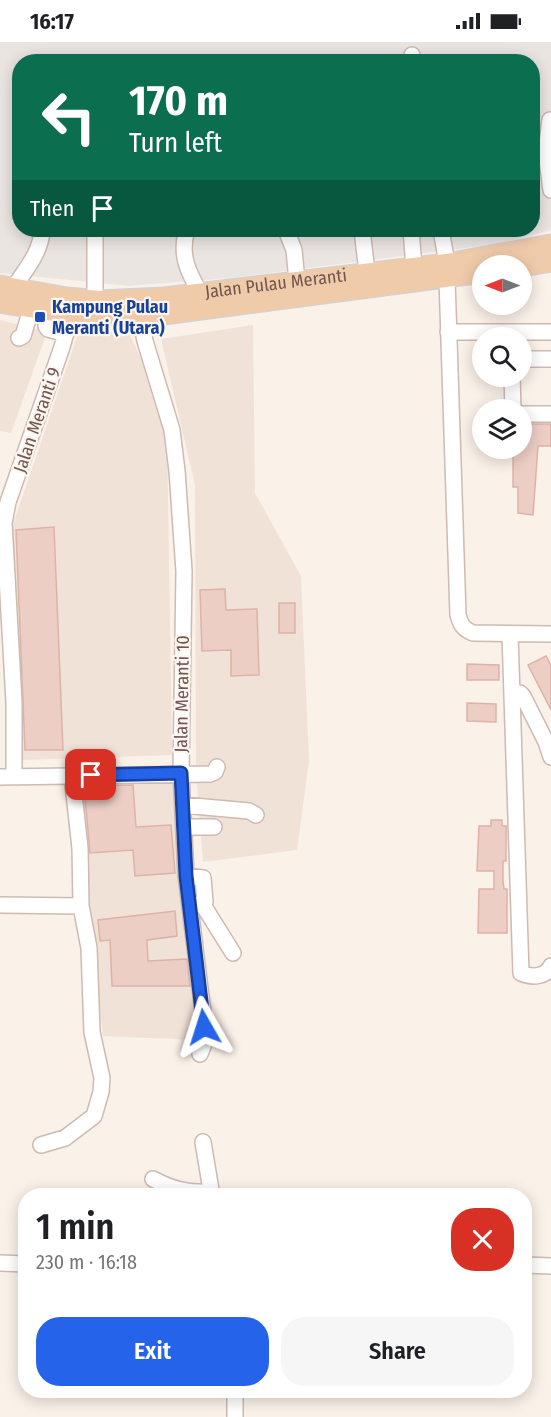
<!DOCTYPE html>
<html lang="en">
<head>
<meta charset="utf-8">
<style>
	:root { --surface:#fff; --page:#f6f6f6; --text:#202124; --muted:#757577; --accent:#2563eb }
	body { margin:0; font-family:"Fira Sans Condensed",sans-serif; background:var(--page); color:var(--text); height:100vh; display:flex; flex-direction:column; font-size:22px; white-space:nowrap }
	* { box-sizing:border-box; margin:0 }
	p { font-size:20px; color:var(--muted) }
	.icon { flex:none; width:33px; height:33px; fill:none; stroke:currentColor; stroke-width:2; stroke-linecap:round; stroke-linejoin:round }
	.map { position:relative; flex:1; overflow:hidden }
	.sheet { position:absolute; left:18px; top:1146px; width:514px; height:210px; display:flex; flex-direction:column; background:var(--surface); border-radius:24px; box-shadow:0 3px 15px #0003 }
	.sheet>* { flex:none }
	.hud { position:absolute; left:12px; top:12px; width:528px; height:183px; border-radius:24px; box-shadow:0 3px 15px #0003; background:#0b6e4f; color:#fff; overflow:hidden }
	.needle { width:39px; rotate:270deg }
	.buttons { position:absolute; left:472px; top:213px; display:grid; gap:12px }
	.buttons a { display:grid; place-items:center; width:60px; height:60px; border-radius:50%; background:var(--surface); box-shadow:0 3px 15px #0003; font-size:30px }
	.pin { position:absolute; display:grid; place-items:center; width:51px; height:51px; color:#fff; margin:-26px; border-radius:12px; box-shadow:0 3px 9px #0006 }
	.me { position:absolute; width:66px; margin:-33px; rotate:354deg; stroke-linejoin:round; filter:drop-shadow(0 0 4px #0008) }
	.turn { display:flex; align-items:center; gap:21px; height:126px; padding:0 18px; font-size:27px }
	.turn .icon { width:78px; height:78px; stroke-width:2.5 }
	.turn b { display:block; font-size:42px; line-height:51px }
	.then { display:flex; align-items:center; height:57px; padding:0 18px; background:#0003; gap:12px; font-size:22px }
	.round { display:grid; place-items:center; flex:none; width:63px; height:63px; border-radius:24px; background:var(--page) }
	.headline { display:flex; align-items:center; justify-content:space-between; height:102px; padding:0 18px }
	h1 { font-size:36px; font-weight:600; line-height:45px }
	.cta { display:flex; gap:12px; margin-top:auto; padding:12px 18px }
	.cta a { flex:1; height:69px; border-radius:24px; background:var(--accent); color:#fff; font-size:24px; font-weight:600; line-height:69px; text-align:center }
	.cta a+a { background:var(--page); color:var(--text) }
	.status { display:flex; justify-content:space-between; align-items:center; height:42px; padding:0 30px; background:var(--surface); direction:ltr }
	.status svg { height:16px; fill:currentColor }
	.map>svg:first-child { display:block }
</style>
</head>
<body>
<div class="status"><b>16:17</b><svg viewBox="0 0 49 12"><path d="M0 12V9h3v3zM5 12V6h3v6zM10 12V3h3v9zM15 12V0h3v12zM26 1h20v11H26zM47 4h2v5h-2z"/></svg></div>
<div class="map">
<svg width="551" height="1375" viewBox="0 0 551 1375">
	<rect width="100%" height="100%" fill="#faf1e9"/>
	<path fill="#f1e2d8" d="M0 278 47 290 11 391 0 389Z
		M253 283 255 451 301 534 309 719 297 808 203 820 196 730 195 443 161 297Z
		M128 289 148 331 167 389 172 713 21 718 11 488 78 292Z
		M174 735 197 998 103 994 75 739Z"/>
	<path fill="#ebe5e2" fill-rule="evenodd" d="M0 0H551V188L497 202 230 236 129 244 0 231ZM20 20H532V188H20Z"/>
	<path fill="#eccec4" stroke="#ddb3a7" stroke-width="1.5" d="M522 382H551V404H538L533 473 518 471V445H513V406H522Z
		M54 485 63 708H25L16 488Z
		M225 547 226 568 257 567 259 633 231 634V608L202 609 200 548Z
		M279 561H295V591H279Z
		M546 614 551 623V668L528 623Z
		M467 622 499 623V638H467Z
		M467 661 496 662V680L467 679Z
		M133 743 136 785 171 783 175 831 135 834 133 808 90 811 84 744Z
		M491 778H502V784H506V819H503V839L504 847H507V891H478L479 847H494V829H477L479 784H491Z
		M175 869 177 894 147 898 148 919 187 917 190 944H112L110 898 100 899 98 878Z"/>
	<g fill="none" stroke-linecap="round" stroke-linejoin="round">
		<g stroke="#cdbab3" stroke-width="18">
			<path id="minor" d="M412 13V20
				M550 78 546 110 551 148
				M286 188 294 208 297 239
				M362 188 367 230
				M411 188 414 225
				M441 188 447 221
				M186 191C180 215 189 231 200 251
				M447 237 458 573C461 583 463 587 473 591L551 592
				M14 245C26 227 41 210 42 188
				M95 258V188
				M49 269 46 284 48 287 66 292
				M140 274 145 299 172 388 177 429 184 529 181 731 186 834 203 970 205 999 200 1012
				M448 290H551
				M19 296 23 294 31 267
				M522 317H551
				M512 334 513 368
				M522 372H551
				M510 592 521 931C532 936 546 935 551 924
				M512 651H520L523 654 546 700 551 715
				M0 735 210 732 215 730 217 725
				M14 735V660L4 481 8 460 62 305 71 273
				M183 763 249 769 256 773
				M184 785H214
				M186 834 203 836 205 860 203 863
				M190 861 203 863 233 911
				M0 863 81 864
				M203 1100 212 1154
				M41 1103 65 1096 94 1074 101 1050 102 1036 92 990 89 906 81 864 80 806 72 734
				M153 1137C173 1148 189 1151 211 1150
				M0 1221 26 1222
				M525 1223 551 1224
				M235 1348V1375"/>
		</g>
		<g stroke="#d7d0ce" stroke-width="21">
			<g id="major">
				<path d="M522 225 551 220"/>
				<path id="s1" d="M0 243 67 255 100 258 164 255 447 221 551 202"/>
				<path d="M0 261 71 273 156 274 483 231"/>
			</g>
		</g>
		<use href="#minor" stroke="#fff" stroke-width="15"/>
		<use href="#major" stroke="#f0cbaa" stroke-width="18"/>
	</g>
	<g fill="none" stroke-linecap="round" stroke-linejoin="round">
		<g stroke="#184099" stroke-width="15">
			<path id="route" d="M91 733 181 731 186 834 204 985"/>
		</g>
		<use href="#route" stroke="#2563eb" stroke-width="10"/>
	</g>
	<rect fill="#1a4fb4" stroke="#fdf5ef" stroke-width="2" x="34" y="269" width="12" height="12" rx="3"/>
	<g text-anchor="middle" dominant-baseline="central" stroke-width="4.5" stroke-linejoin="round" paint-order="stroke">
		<g font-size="18" fill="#715650" stroke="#fdf5ef">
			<text stroke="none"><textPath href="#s1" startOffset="278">Jalan Pulau Meranti</textPath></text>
			<text transform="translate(37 378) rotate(-71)">Jalan Meranti 9</text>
			<text transform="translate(182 652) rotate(-89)">Jalan Meranti 10</text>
		</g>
		<g font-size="18" font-weight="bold" fill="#164399" stroke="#fdf5ef" text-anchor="start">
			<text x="52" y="265">Kampung Pulau<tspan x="52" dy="21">Meranti (Utara)</tspan></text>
		</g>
	</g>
</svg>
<div class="buttons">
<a><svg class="needle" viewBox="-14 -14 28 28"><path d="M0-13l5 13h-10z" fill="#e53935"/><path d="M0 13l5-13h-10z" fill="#757577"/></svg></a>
<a><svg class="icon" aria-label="search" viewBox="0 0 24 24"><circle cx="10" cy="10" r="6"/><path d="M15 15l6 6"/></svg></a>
<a><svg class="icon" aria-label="layers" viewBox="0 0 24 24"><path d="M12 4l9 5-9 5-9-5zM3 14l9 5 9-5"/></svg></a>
</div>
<div class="pin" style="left:91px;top:733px;background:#d93025"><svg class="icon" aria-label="arrive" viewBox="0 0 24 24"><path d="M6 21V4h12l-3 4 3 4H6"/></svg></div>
<svg class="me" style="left:204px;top:985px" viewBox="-20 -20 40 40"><path d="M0-17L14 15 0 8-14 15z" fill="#2563eb" stroke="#fff" stroke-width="4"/></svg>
<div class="hud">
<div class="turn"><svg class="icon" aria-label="left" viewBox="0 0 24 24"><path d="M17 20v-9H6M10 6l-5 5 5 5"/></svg><div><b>170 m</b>Turn left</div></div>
<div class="then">Then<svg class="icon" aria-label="arrive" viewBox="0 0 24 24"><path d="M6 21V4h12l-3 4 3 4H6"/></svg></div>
</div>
<section class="sheet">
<div class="headline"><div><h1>1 min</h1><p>230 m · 16:18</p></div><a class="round" style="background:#d93025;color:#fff"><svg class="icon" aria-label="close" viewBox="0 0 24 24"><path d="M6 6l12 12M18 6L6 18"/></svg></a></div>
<div class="cta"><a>Exit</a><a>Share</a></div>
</section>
</div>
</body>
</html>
